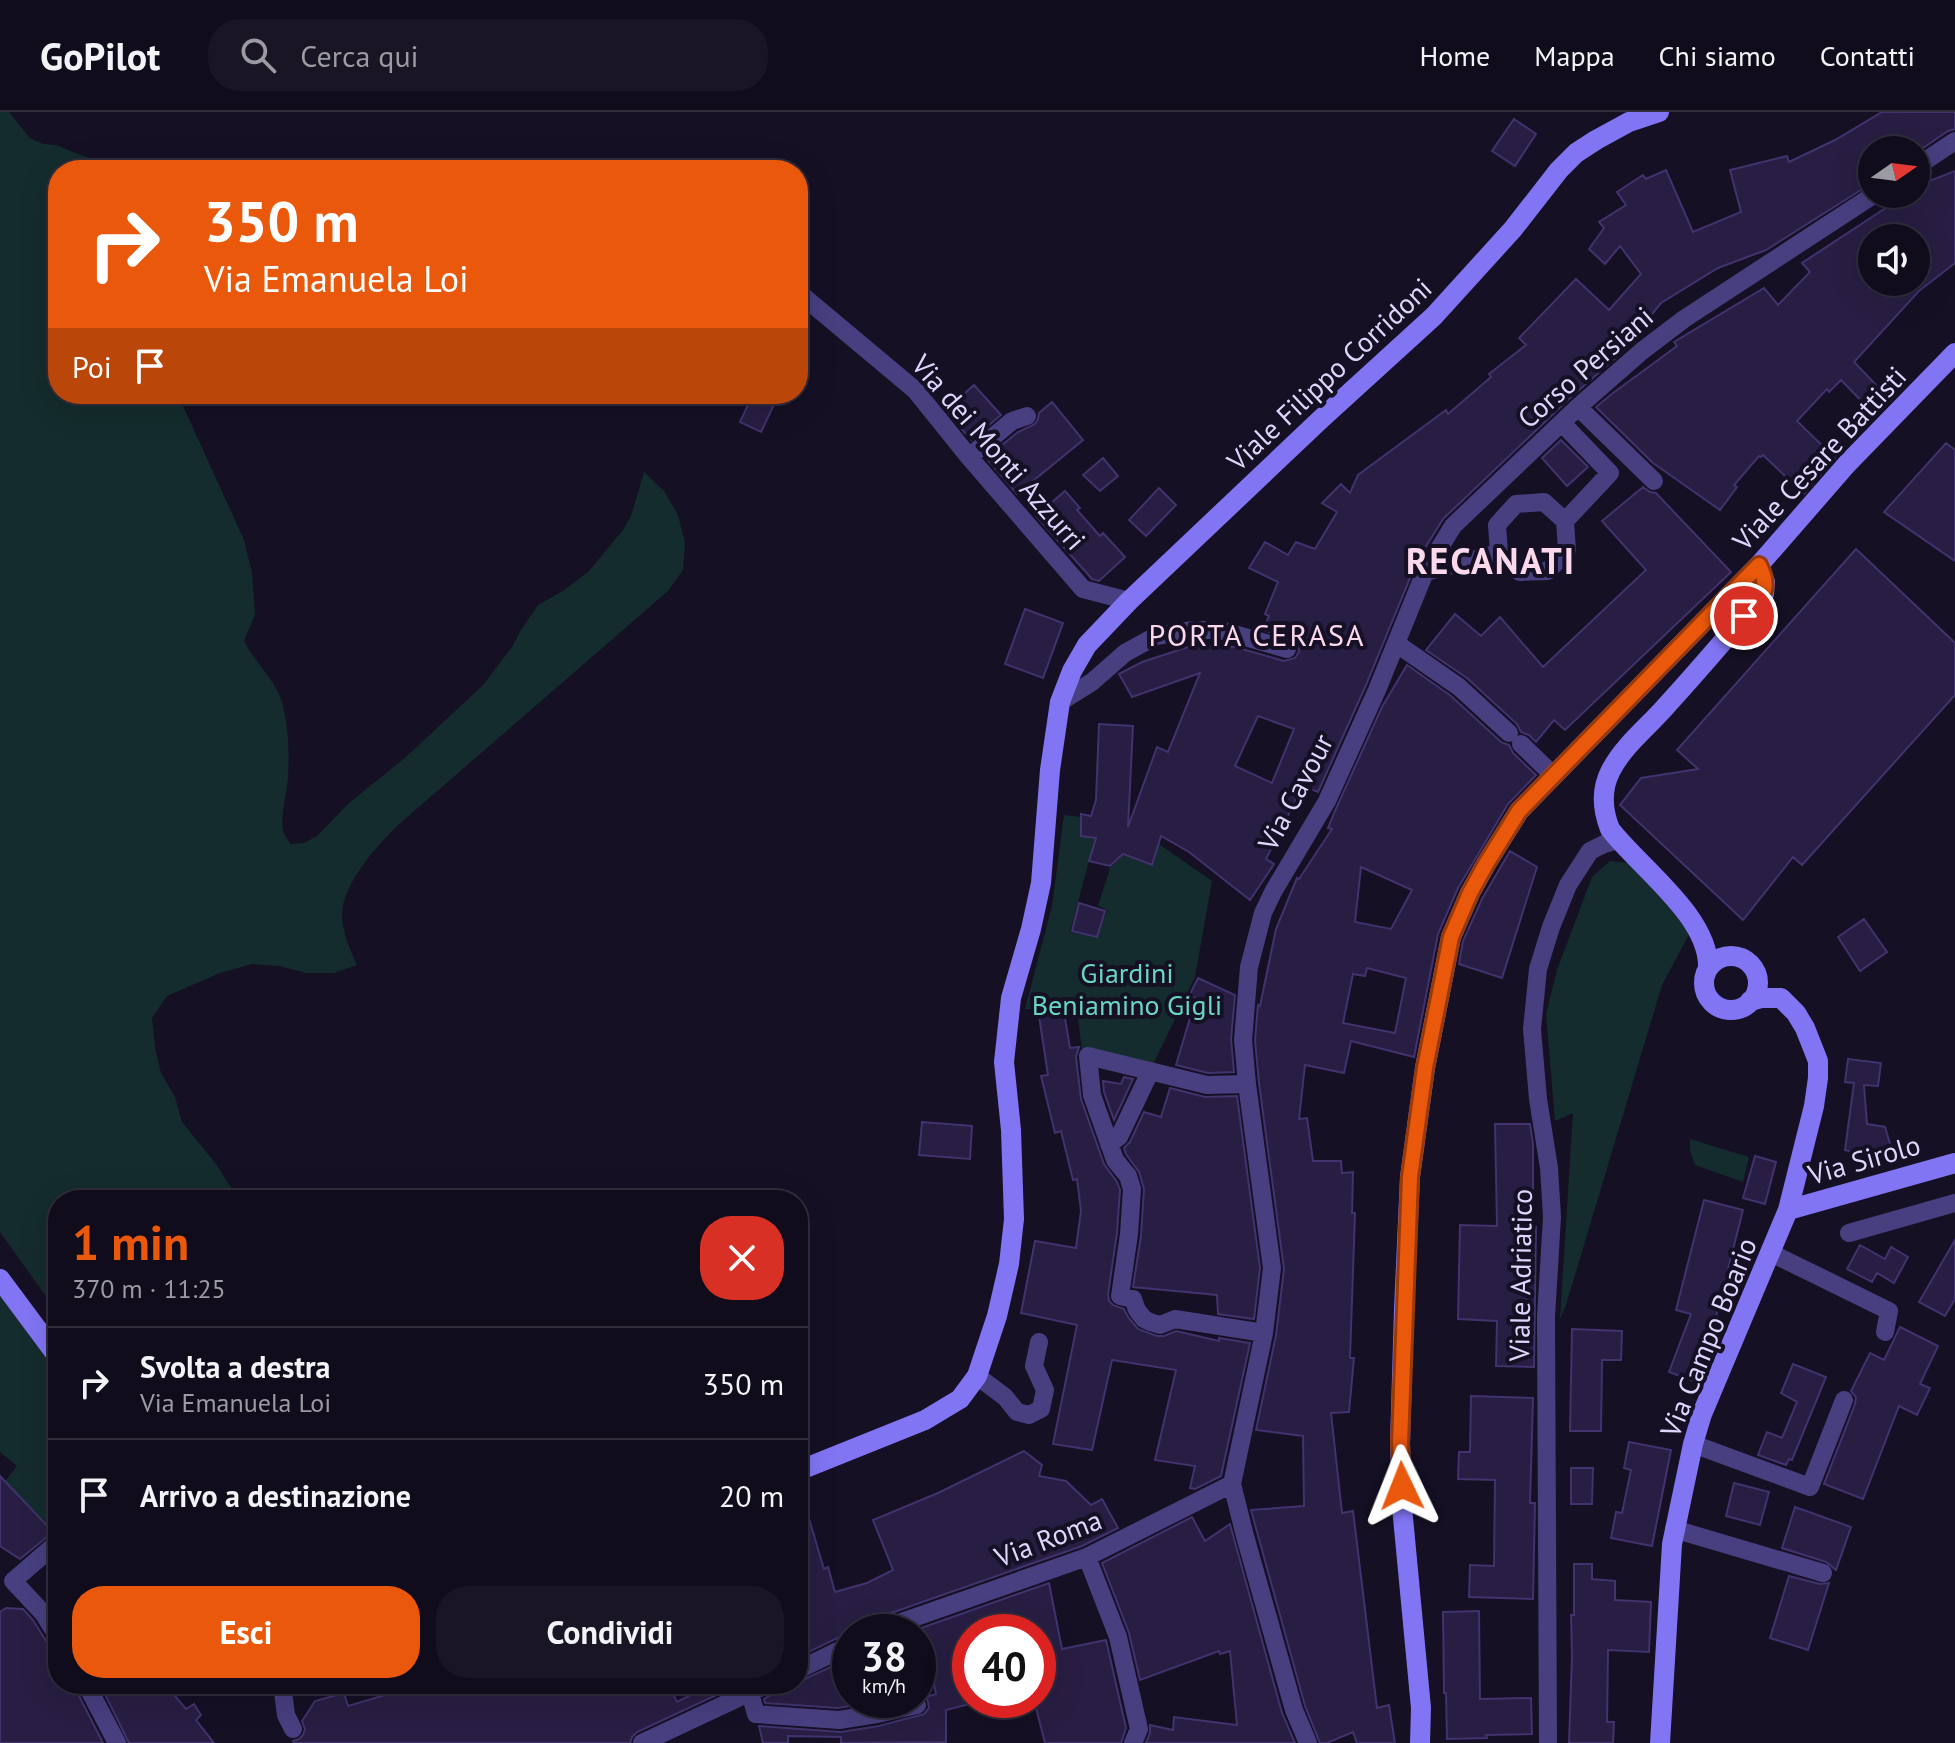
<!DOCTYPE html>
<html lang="it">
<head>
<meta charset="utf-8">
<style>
	:root { --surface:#100c1b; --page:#191524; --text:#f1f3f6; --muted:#9c9ba3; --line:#302c3a; --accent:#ea580c }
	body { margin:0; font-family:"PT Sans",sans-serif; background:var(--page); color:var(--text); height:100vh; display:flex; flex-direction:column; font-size:30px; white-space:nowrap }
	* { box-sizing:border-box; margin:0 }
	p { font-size:26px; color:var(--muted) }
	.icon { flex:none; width:44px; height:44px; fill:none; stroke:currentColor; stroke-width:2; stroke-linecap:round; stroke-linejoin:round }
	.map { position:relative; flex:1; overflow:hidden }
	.drawer { position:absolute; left:48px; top:1078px; width:760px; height:504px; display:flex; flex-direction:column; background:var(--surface); border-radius:32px; box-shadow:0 8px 32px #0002,0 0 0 2px var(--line) }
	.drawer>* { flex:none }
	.banner { position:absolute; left:48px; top:48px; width:760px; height:244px; border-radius:32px; box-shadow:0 8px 32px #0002,0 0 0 2px var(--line); background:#ea580c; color:#fff; overflow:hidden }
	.needle { width:52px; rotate:76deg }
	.fabs { position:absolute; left:1858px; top:24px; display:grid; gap:16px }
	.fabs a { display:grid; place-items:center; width:72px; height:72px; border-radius:50%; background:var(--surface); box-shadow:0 8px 32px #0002,0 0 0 2px var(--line); font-size:40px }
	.speed { position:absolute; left:832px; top:1502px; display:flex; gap:16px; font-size:40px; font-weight:700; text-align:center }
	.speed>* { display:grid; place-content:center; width:104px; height:104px; border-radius:50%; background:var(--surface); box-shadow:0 8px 32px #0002,0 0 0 2px var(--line); line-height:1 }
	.speed small { font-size:20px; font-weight:400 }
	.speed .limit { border:12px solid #d22; background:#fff; color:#111 }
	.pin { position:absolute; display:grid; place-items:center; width:68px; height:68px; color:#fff; margin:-34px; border:4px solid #fff; border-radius:50%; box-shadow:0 2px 8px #0007 }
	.me { position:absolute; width:88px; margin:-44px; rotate:358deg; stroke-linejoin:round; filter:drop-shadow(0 0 6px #0008) }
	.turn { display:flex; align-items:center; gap:28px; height:168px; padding:0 24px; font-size:36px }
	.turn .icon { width:104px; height:104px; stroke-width:2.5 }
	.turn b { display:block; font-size:56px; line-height:68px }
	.then { display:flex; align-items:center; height:76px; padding:0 24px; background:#0003; gap:16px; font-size:30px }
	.round { display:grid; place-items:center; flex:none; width:84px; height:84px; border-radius:32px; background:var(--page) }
	.summary { display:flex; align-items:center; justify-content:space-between; height:136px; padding:0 24px }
	h1 { font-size:48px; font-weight:700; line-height:60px; color:var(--accent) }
	.action { display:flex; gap:16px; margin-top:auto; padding:16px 24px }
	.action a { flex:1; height:92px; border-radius:32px; background:var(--accent); color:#fff; font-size:32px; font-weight:700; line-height:92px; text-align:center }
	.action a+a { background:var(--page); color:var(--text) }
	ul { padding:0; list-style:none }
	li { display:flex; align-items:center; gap:24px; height:112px; padding:0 24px; border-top:2px solid var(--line) }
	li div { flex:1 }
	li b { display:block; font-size:30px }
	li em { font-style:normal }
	header { display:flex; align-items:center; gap:48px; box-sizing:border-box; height:112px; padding:0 40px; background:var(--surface); border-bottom:2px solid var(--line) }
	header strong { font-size:38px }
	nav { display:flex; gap:44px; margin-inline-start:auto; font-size:28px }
	.search { width:560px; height:72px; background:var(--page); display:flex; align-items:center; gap:20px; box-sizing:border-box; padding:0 28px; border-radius:32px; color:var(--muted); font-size:30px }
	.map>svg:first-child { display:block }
</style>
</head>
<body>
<header>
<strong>GoPilot</strong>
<div class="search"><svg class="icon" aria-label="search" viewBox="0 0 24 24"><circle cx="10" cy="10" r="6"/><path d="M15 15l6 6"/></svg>Cerca qui</div>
<nav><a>Home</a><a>Mappa</a><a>Chi siamo</a><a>Contatti</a></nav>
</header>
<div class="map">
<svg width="1955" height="1631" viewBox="0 0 1955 1631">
	<rect width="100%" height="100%" fill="#151024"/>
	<path fill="#142c2d" d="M0 0H9L30 26 43 32 56 33 96 49 98 58H58V282H175L183 294 244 428 252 461 255 503 244 529C257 554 279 570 284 598 289 620 289 644 288 666 287 681 279 707 284 722 285 725 288 728 291 732L304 731 317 724 348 692 407 644 483 573 512 535 521 518 538 493 563 479 589 459 623 418 631 404 644 360 664 379 678 403 685 431 683 458 668 479 397 714C376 735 341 773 342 805 343 822 350 838 357 853L334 861H306L279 854 252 852 220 861 167 884 152 906 155 936 161 961 175 985 182 1010 216 1052 239 1088H58V1201L0 1120Z
		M1064 703 1081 705V724L1095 726 1070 820 1097 826 1107 798 1098 794 1110 756 1123 743 1152 754 1159 732 1212 769 1195 865 1152 955 1082 938 1078 906 1060 898 1025 897 1052 794Z
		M1610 749 1629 751 1693 815 1662 873 1566 1193 1560 1207 1573 1001 1555 1009 1546 902 1557 858 1592 765Z
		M1690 1027 1749 1045 1743 1070 1695 1053 1690 1038Z
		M0 1174 58 1258V1424L18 1383 2 1373 17 1354 0 1340Z"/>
	<path fill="#281e43" stroke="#42326d" stroke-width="2" fill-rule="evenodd" d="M1882 0H1955V17L1948 19 1920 38H1872V71L1766 138 1718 156 1661 191 1620 242 1570 286 1443 407 1417 449 1366 573 1318 680 1303 674 1266 747 1274 752 1250 788 1189 740 1161 724 1152 753 1123 742 1110 754 1089 749 1096 726 1081 724V702L1091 704 1096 688 1099 612 1133 614 1128 715 1157 635 1168 640 1200 561 1132 585 1119 562 1142 550 1194 533 1235 535 1284 549 1295 546 1299 540 1298 533 1295 528 1263 518 1269 504 1265 502 1278 470 1249 456 1265 430 1288 443 1296 430 1315 437 1337 400 1322 391 1341 372 1350 381 1358 363 1446 298 1448 302 1491 265 1489 262 1526 233 1519 226 1576 167 1609 198 1641 162 1620 134 1605 152 1589 137 1604 116 1599 110 1626 93 1617 80 1643 63 1646 67 1666 58 1693 120 1741 100 1730 58 1787 44 1789 50 1835 28ZM1258 604 1294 617 1272 671 1235 654Z
		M1514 7 1536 22 1515 54 1492 39Z
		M1955 59V151L1919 179 1854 250 1879 276 1882 274 1893 286 1875 303 1841 268 1829 280 1827 277 1797 309 1835 346 1804 382 1763 343 1761 345 1759 344 1734 373 1737 375 1720 398 1653 351 1596 295 1613 281 1677 234 1674 230 1764 176 1778 193 1810 160 1802 151 1907 82H1916V67L1924 64 1927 70ZM1872 126H1916V170H1872Z
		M974 273 1001 303 971 328 946 298Z
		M753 282H779L761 320 740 310Z
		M1052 290 1083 328 1017 382 986 346 1018 320 1035 312 1038 307 1039 301Z
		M1561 328 1588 355 1567 374 1542 346Z
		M1946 331 1955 338V449L1884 400Z
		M1103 346 1118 364 1100 379 1083 363Z
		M1643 375 1650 380 1656 381 1731 460 1565 618 1554 608 1536 630 1529 623 1521 620 1517 612 1467 566 1426 538 1455 502 1481 524 1500 505 1543 555 1646 458 1602 409Z
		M1159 376 1176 393 1146 424 1129 408Z
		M1065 379 1080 396 1077 398 1100 424 1103 421 1125 445 1099 469 1092 467 1036 404Z
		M1856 437 1955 531V583L1802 753 1793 745 1743 808 1620 693 1641 666 1698 657 1677 638Z
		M1025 497 1063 511 1043 566 1005 552Z
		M1407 553 1451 584 1501 630 1509 633 1513 641 1536 663 1508 692 1458 776 1438 822 1414 945 1351 929 1344 961 1305 953 1299 1007 1307 1006 1313 1049H1341L1342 1061 1353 1060 1352 1101H1355L1350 1246H1354L1349 1300 1331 1301 1342 1401 1353 1399 1377 1596 1389 1593 1395 1631H1357L1353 1620 1327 1631H1320L1305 1594 1251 1398 1304 1394 1303 1324 1256 1318 1276 1223 1284 1157 1259 971 1255 928 1258 893 1260 894 1276 817 1297 766 1299 767 1332 717 1328 716 1335 699 1382 595ZM1361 755 1412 778 1391 817 1355 810ZM1367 856 1406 866 1395 921 1343 911 1353 862 1365 864Z
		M1510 739 1537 755 1502 866 1459 852 1463 829 1482 787Z
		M1079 791 1105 799 1097 825 1072 819Z
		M1864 807 1887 840 1860 859 1838 825Z
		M1198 866 1235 883 1231 927 1234 960 1208 961 1176 953 1196 886 1189 884Z
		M1064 900 1070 936 1079 935 1076 945 1081 987 1104 1052 1117 1070 1120 1078 1117 1121 1108 1182 1109 1189 1113 1193 1124 1197 1128 1205 1138 1217 1157 1224H1164L1176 1219 1219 1229V1226L1250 1231 1221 1364 1195 1377 1190 1376 1195 1354 1155 1348 1176 1258 1112 1248 1092 1338 1053 1332 1077 1213 1021 1201 1035 1129 1076 1136 1081 1099 1077 1067 1073 1068 1061 1019 1055 1021 1041 964 1048 963 1039 904Z
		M1848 947 1881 951 1878 974 1864 973 1867 1012 1885 1015 1891 1035 1867 1044 1845 1038 1854 971 1845 970Z
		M1124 965 1133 967 1114 1008 1104 980 1103 969 1121 972Z
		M1170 976 1205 985 1237 984 1260 1156 1254 1207 1218 1202 1217 1183 1133 1175 1141 1124 1144 1077 1139 1060 1126 1042 1124 1036 1130 1030 1144 1000 1161 1005Z
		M922 1010 972 1014 970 1047 919 1043Z
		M1495 1012H1530L1533 1032V1115H1536L1534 1255 1496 1254 1497 1209 1458 1207 1460 1113 1497 1114Z
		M1755 1044 1776 1050 1765 1092 1743 1086Z
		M1704 1088 1743 1098 1710 1228 1712 1229 1696 1270 1669 1260 1691 1202 1676 1198Z
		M1955 1128V1187L1945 1204 1919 1190Z
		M1860 1133 1885 1147 1891 1135 1908 1145 1894 1171 1877 1161 1872 1170 1847 1157Z
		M1900 1215 1938 1234 1920 1272 1930 1276 1917 1303 1899 1294 1863 1387 1824 1372 1855 1292 1856 1285 1851 1279 1870 1241 1884 1248Z
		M1572 1217 1622 1219 1621 1248H1602L1601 1319H1570Z
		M1793 1252 1826 1265 1792 1348 1789 1347 1786 1353 1758 1343 1767 1320 1782 1326 1797 1290 1781 1281Z
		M1471 1284 1533 1286 1530 1391H1535L1533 1487 1469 1485 1470 1453 1494 1454 1495 1368 1458 1367 1459 1340H1470Z
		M1629 1330 1671 1338 1652 1434 1611 1426 1616 1400 1622 1401 1631 1358 1624 1356Z
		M1024 1339 1042 1353 1039 1364 1066 1369 1091 1393 1102 1387 1118 1416 1082 1434 891 1501 872 1509 863 1520H850L798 1545V1384L802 1383 824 1457 828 1455 835 1480 867 1471 893 1458 873 1408 938 1381Z
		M1571 1356H1593L1592 1392H1571Z
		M0 1364 53 1420 20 1447 0 1434Z
		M1734 1371 1769 1380 1760 1413 1726 1404Z
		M1795 1395 1851 1415 1836 1458 1826 1450 1782 1436Z
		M1192 1405 1205 1429 1230 1412 1282 1601 1295 1631H1146L1150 1621V1613L1173 1618 1174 1605 1237 1613 1230 1539 1220 1542 1219 1539 1140 1568 1129 1521 1102 1451Z
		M1574 1452H1592V1467L1615 1469V1488L1651 1490 1649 1540 1608 1538 1607 1610H1614L1613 1631H1569L1572 1545 1571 1503H1574Z
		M1789 1464 1820 1472 1829 1471 1808 1538 1770 1526Z
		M1049 1471 1062 1537 1106 1528 1126 1616 1121 1631H1045L1034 1588H1038V1520H970V1592L946 1598V1630L841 1631V1625L788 1624V1631H763L759 1614 841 1620 879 1614 924 1602 929 1596 928 1590 926 1585 936 1582 932 1562 918 1517Z
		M6 1496 23 1497 33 1508 58 1548V1572H73L103 1631H0V1500Z
		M1479 1499 1480 1587 1531 1586 1532 1622 1486 1623 1487 1626 1447 1627 1446 1581H1444L1443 1500Z
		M850 1546V1588H885L838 1596 765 1591 764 1587 777 1579 780 1572H798V1570Z
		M100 1572H165L186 1597 194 1592 201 1603 196 1608 214 1631H129Z
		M408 1572H668L677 1590 712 1572H740L637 1620 632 1625 630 1631H294L293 1629 299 1627 303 1623 305 1617 302 1609 315 1589 344 1581 348 1594 409 1576Z"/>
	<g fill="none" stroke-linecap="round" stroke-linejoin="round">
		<path stroke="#473f7f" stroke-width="18" d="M1916 55 1955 29
			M798 180 915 278 969 345 1083 477 1129 489
			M1578 295 1654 369
			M1562 311 1610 361 1565 409
			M969 345 1012 309 1027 304
			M1544 390 1565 409 1567 438 1548 459 1520 460 1499 441 1497 413 1516 392Z
			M1425 460 1499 441
			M1397 532 1459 575 1509 621
			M1060 590 1092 570 1125 541 1156 524 1193 518H1220L1287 537
			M1521 632 1553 663
			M1247 972 1207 973 1088 944 1092 983 1115 1048 1128 1064 1132 1077 1129 1122 1120 1184 1133 1187 1137 1198 1144 1207 1150 1210 1160 1213 1175 1207 1264 1221
			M1109 1032 1119 1025 1150 960
			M1849 1121 1955 1091
			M1771 1141 1889 1199 1885 1220
			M977 1264 1005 1285 1017 1300 1029 1303 1041 1297 1045 1278 1034 1254 1039 1230
			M1693 1332 1810 1375 1844 1288
			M1674 1417 1823 1461
			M58 1430 13 1469 43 1501 58 1525
			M1087 1445 1118 1525 1139 1617 1133 1631
			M878 1520 896 1512 1087 1445 1232 1372
			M798 1558 850 1533
			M86 1572 117 1631
			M282 1572 286 1603 293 1617
			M750 1581 756 1602 839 1608 877 1602 917 1593
			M642 1631 768 1572
			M1308 1631 1294 1598 1245 1424 1232 1372 1264 1221 1272 1156 1247 972 1243 928 1249 855 1263 801 1273 780 1327 689 1377 578 1425 460 1453 414 1578 295 1642 239 1684 207 1875 82
			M1548 1631 1546 1205 1552 1105 1549 1056 1538 987 1532 917 1538 857 1551 815 1568 773 1590 739 1604 732 1618 728"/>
		<path stroke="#8275f4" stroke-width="20" d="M1704 871a27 27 0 1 1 54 0a27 27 0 1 1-54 0Z
			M1708 856C1710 805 1639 755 1610 717 1602 697 1601 677 1611 658 1624 633 1649 614 1667 593 1700 557 1732 519 1764 482L1765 470 1759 453
			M1788 1098 1955 1051
			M0 1167 58 1245
			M798 1359 925 1308 960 1287 977 1264 997 1204 1009 1152 1014 1107 1011 1018 1004 950 1011 886 1031 817 1041 771 1050 658 1060 590 1072 559 1087 533 1129 489 1321 307 1434 204 1513 117 1559 58 1576 41 1596 28 1629 10 1659 0
			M1420 1631 1421 1596 1402 1395 1400 1331 1404 1197 1410 1065 1425 956 1451 825 1470 781 1486 752 1519 699 1759 453 1847 352 1955 241
			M1660 1631 1672 1432 1693 1332 1702 1302 1788 1098 1814 994 1818 966V949L1805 916 1796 901 1781 886H1761L1750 889"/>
	</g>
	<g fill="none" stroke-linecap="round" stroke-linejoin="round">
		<g stroke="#983908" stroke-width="20">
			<path id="route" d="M1402 1374 1400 1331 1410 1065 1425 956 1451 825 1470 781 1486 752 1519 699 1759 453C1772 479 1761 485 1744 504"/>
		</g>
		<use href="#route" stroke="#ea580c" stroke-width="14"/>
	</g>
	<g text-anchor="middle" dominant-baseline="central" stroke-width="8" stroke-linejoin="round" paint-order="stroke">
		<g font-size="28" fill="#ded6fc" stroke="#151024">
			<text transform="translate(1585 255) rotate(-41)">Corso Persiani</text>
			<text transform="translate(1329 262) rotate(-43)">Viale Filippo Corridoni</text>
			<text transform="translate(999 340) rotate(49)">Via dei Monti Azzurri</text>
			<text transform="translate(1819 346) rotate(-47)">Viale Cesare Battisti</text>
			<text transform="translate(1295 680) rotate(-62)">Via Cavour</text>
			<text transform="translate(1864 1047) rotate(-16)">Via Sirolo</text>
			<text transform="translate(1520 1163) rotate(-89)">Viale Adriatico</text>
			<text transform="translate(1708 1225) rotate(-68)">Via Campo Boario</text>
			<text transform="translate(1048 1426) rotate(-21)">Via Roma</text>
		</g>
		<g font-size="28" fill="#68d6c3" stroke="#151024">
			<text x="1127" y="860">Giardini<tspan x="1127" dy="32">Beniamino Gigli</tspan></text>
		</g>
		<g font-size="30" letter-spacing="2" fill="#fcd8ec" stroke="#151024">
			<text x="1257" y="522">PORTA CERASA</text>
		</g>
		<g font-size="36" font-weight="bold" letter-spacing="2" fill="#fcd8ec" stroke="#151024">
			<text x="1491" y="448">RECANATI</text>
		</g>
	</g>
</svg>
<div class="fabs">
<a><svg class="needle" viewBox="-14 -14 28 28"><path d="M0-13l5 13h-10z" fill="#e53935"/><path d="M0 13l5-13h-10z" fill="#9c9ba3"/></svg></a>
<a><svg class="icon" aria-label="sound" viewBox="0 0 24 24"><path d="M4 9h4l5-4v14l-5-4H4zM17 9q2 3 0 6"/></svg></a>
</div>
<div class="speed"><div>38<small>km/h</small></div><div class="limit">40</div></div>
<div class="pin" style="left:1744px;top:504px;background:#d93025"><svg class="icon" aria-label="arrive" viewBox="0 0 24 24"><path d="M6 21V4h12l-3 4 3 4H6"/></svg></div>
<svg class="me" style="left:1402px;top:1374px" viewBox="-20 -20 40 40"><path d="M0-17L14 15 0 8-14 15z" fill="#ea580c" stroke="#fff" stroke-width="4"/></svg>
<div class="banner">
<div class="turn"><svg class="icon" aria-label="right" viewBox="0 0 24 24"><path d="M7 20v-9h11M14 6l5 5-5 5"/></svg><div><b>350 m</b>Via Emanuela Loi</div></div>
<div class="then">Poi<svg class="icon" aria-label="arrive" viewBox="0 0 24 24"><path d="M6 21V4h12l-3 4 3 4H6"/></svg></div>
</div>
<section class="drawer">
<div class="summary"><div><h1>1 min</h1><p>370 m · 11:25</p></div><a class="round" style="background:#d93025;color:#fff"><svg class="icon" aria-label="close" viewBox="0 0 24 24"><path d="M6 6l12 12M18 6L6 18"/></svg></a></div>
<ul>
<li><svg class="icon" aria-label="right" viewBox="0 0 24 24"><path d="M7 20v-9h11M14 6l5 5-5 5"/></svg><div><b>Svolta a destra</b><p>Via Emanuela Loi</p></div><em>350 m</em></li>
<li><svg class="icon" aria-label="arrive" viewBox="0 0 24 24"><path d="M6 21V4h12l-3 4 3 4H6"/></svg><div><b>Arrivo a destinazione</b></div><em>20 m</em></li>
</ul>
<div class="action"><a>Esci</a><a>Condividi</a></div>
</section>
</div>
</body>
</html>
